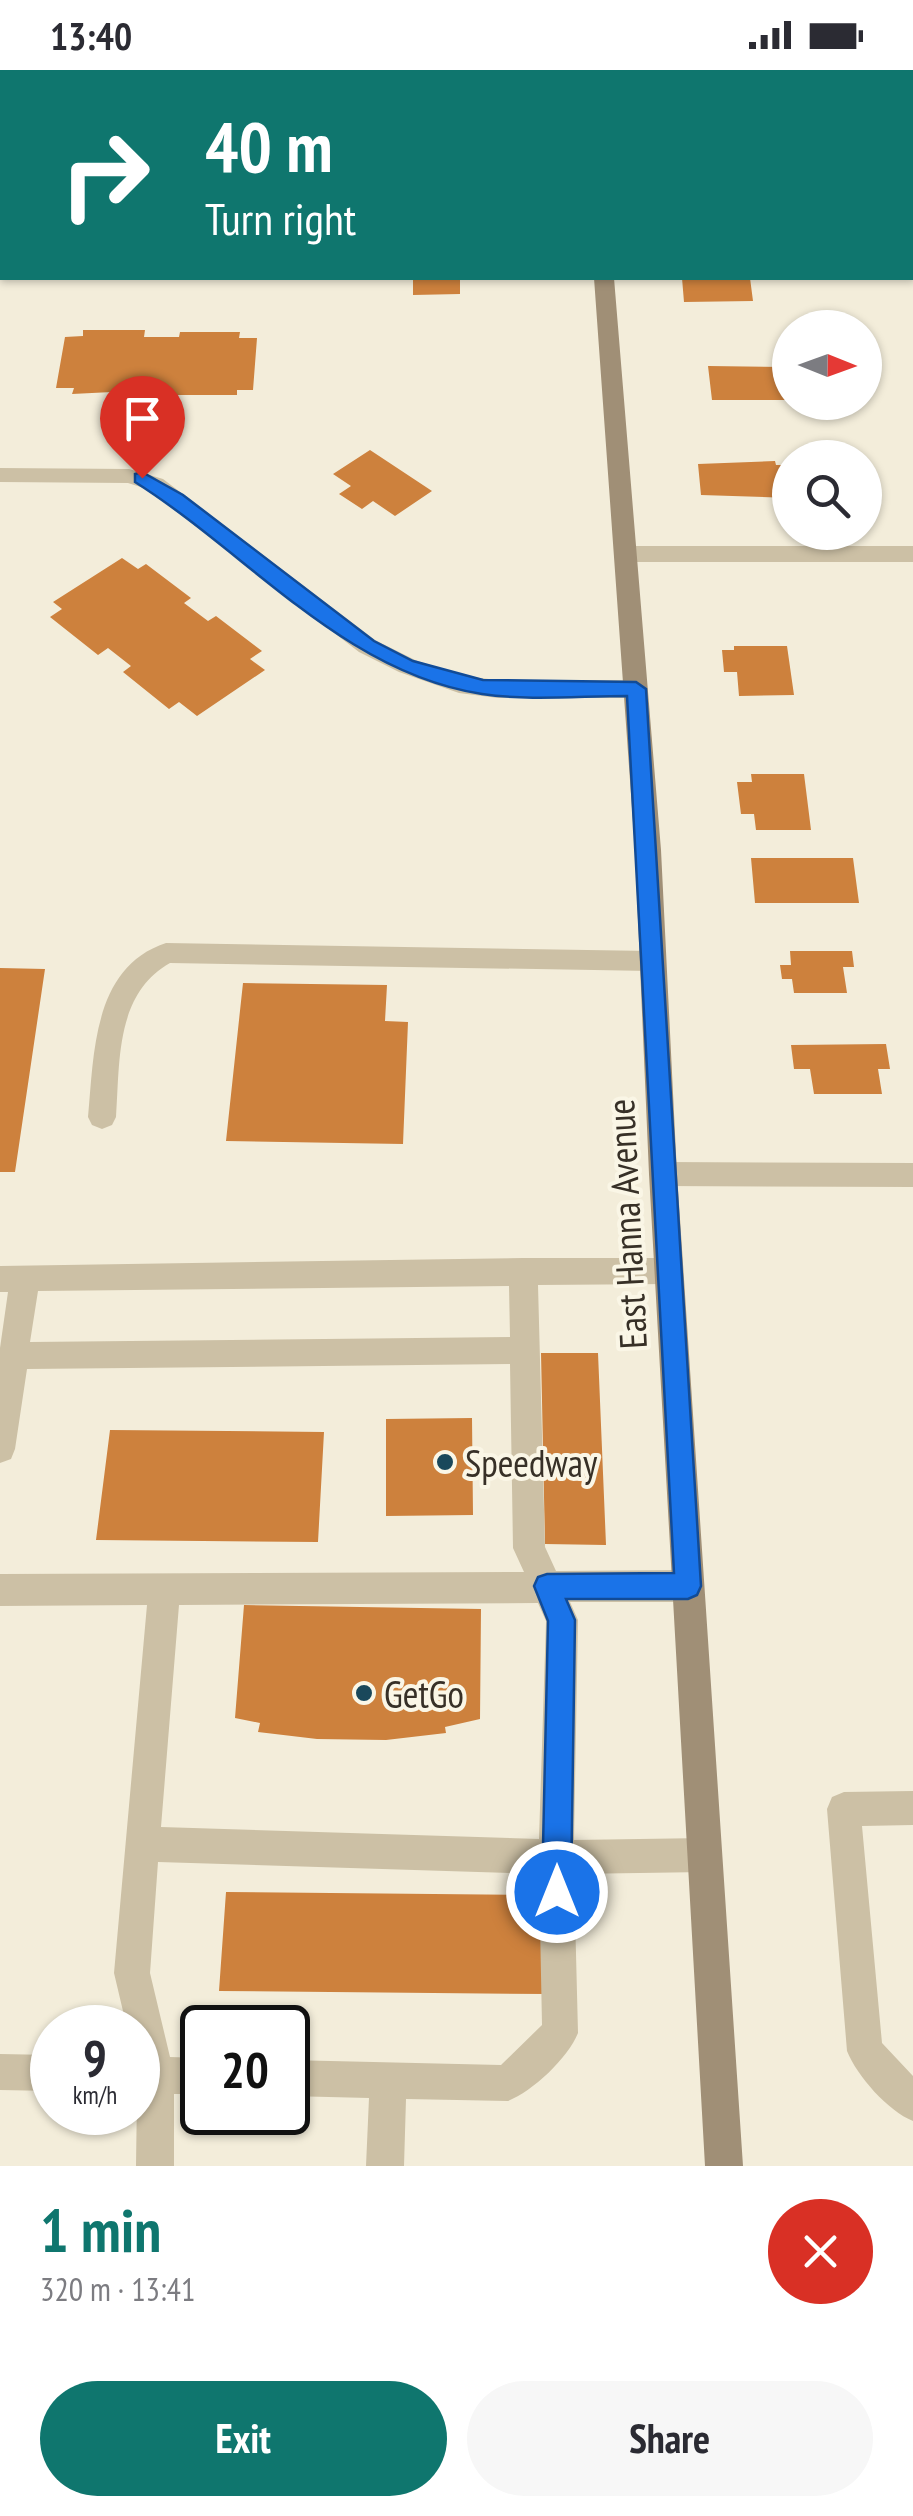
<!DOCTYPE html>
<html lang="en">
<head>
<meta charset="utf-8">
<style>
	:root { --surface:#fff; --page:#f7f7f7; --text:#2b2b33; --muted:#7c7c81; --accent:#0f766e }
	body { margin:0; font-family:"PT Sans Narrow",sans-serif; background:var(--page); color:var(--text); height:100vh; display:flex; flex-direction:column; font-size:38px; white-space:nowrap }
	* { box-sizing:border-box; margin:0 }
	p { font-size:32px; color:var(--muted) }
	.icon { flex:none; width:55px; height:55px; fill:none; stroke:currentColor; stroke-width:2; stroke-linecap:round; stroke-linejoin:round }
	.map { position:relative; height:2096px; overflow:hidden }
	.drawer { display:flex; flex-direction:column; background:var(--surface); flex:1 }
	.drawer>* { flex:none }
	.top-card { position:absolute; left:0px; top:0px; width:915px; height:210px; box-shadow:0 2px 8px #0004; background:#0f766e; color:#fff; overflow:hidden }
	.needle { width:65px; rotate:91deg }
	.controls { position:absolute; left:772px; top:240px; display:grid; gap:20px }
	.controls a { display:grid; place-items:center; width:110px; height:110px; border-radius:50%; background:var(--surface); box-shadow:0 2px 8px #0004; font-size:50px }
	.speed { position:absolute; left:30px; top:1935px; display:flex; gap:20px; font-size:50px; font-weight:700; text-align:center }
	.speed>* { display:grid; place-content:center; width:130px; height:130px; border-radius:50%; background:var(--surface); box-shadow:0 2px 8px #0004; line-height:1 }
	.speed small { font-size:25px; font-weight:400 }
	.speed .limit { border:5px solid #111; border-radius:15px; background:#fff; color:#111 }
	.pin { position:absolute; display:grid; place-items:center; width:85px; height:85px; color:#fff; margin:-102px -42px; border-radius:50% 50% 50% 0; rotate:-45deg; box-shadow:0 0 10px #0007 }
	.pin .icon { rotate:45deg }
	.me { position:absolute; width:110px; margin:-55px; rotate:0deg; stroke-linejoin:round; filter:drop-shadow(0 0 8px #0008) }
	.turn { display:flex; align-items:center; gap:35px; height:210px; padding:0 40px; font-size:45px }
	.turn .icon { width:130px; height:130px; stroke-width:2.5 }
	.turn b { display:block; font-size:70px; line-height:85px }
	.round { display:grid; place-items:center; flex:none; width:105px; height:105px; border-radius:52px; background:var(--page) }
	.headline { display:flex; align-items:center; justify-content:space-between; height:170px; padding:0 40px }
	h1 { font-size:60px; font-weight:800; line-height:75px; color:var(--accent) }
	.action { display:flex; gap:20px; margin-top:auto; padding:20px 40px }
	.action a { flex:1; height:115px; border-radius:60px; background:var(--accent); color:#fff; font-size:40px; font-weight:800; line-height:115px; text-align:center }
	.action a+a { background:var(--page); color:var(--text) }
	.status { display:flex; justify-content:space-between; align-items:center; height:70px; padding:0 50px; background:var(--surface); direction:ltr }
	.status svg { height:28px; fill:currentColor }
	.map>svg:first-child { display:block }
</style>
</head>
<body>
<div class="status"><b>13:40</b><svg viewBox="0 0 49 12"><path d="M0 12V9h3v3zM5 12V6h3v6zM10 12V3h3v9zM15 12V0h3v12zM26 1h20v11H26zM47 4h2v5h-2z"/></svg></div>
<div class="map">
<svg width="913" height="2096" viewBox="0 0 913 2096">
	<rect width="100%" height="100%" fill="#f3edda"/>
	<path fill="#cd813d" d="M413 208H460V224L413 225Z
		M682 208H750L753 231 684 232Z
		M83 260H145L144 267H179L180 262H240L239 268H257L253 320H237V325H171L172 319 72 324 74 318H56L65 267 83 266Z
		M708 296 789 297 790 330H712Z
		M370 380 432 421 395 446 373 431 362 439 339 424 351 416 333 404Z
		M775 391 776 395H790V428L701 425 698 394Z
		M122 488 138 499 146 494 191 528 184 533 208 551 216 546 262 581 250 589 265 600 197 646 179 632 169 639 123 602 131 596 108 578 98 585 50 547 62 539 53 532Z
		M734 576H787L794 625 739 626 737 602H724L722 580H734Z
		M751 704H804L811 760H756L754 744H741L737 712H752Z
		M751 788H853L859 833H755Z
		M790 881H852L854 897H843L847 923H794L792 909H782L780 895H791Z
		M0 898 45 899 15 1102H0Z
		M243 913 387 915 385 951 408 952 403 1074 226 1071Z
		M886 974 890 999H878L882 1024H814L810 999H794L791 975Z
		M541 1283H598L606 1475 545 1474Z
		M472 1348 473 1445 386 1446V1349Z
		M110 1360 324 1362 318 1472 96 1470Z
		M244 1535 481 1539 480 1649 445 1657 446 1663 386 1670 317 1669 258 1662 260 1653 235 1648Z
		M226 1822 545 1825 547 1924 219 1921Z"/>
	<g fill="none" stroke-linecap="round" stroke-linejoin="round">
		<path fill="#ccc0a5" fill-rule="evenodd" d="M166 873 651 881 660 884 664 891 660 898 651 901 170 893C115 924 120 992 116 1047L112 1055 102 1059 92 1055 88 1047C94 983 93 897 166 873Z
			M523 1188H669L679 1192 683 1201 679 1210 669 1214 538 1215 545 1477 556 1501 688 1500 699 1505 704 1516 699 1527 688 1532H570L578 1550 574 1770 705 1768 717 1773 722 1785 717 1797 705 1802 574 1804 578 1963C568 1988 533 2021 508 2031L406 2029 404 2096H366L369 2028 288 2026V1990L501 1995 542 1955 539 1804 158 1792 150 1903 170 1987 202 1988V2024H174V2096H136L138 1958H127L114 1903 147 1535 0 1536V1504L524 1502 513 1478 510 1294 27 1299 15 1379 11 1389 0 1393V1278L8 1222H0V1196ZM509 1216 510 1267 30 1272 38 1221ZM538 1533 546 1551 539 1769 161 1757 179 1535Z
			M913 1721V1755L862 1756 882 1973 913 2006V2051C888 2041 857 2006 847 1981L827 1739 832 1727 844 1722Z
			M0 1984 52 1985V2021L0 2020Z"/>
		<path fill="#ccc0a5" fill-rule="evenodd" d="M912 44H913V54H912Z
			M0 51 2 52V63H0Z
			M0 398 129 399 163 409 375 570 415 590 461 606 498 610H636L648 619 636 628H498L459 623 399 602 359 582 147 419 128 413 0 412Z
			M628 476H913V492H628L617 484Z
			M663 1092 913 1093V1117L663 1116 653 1113 649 1104 653 1095Z"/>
		<path fill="#a08f76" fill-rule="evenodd" d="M577 0H595V2H577Z
			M594 208H614L661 780 677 1104 743 2096H705L649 1104 635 780Z"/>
	</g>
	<path fill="#1a73e8" stroke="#114b97" stroke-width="2.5" d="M142 402 183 425 374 571 413 591 483 610 636 612 646 619 701 1516 697 1525 688 1529H566L575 1550 571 1822 567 1832 557 1836 547 1832 542 1822 548 1551 534 1516 538 1507 547 1504 674 1503 627 626C580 626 528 631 482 624 344 603 249 484 135 412V404Z"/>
	<g fill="#1a485b" stroke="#faf6e6" stroke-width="4">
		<circle cx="445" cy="1392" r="10"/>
		<circle cx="364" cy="1623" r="10"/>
	</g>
	<g text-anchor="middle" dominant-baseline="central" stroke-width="8" stroke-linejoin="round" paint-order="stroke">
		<g font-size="38" fill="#373027" stroke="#faf6e6">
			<text transform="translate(626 1154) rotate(-93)">East Hanna Avenue</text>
		</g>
		<g font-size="38" fill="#373027" stroke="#faf6e6" text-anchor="start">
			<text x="465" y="1392">Speedway</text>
			<text x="384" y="1623">GetGo</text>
		</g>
	</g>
</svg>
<div class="controls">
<a><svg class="needle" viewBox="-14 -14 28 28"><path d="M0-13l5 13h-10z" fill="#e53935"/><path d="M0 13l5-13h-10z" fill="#7c7c81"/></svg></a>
<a><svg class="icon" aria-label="search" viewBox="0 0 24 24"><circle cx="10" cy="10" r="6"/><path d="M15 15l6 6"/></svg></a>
</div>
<div class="speed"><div>9<small>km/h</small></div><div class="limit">20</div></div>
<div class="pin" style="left:142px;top:408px;background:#d93025"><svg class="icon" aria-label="arrive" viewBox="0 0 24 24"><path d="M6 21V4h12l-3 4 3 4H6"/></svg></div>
<svg class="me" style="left:557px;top:1822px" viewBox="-20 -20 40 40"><circle r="17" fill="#1a73e8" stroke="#fff" stroke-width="3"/><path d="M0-11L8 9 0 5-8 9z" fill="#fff"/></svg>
<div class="top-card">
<div class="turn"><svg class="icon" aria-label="right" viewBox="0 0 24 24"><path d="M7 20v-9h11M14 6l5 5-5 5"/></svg><div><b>40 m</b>Turn right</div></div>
</div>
</div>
<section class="drawer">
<div class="headline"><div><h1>1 min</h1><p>320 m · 13:41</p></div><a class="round" style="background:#d93025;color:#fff"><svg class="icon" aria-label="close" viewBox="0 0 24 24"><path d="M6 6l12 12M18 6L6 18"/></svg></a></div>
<div class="action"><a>Exit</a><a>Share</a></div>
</section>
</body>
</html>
